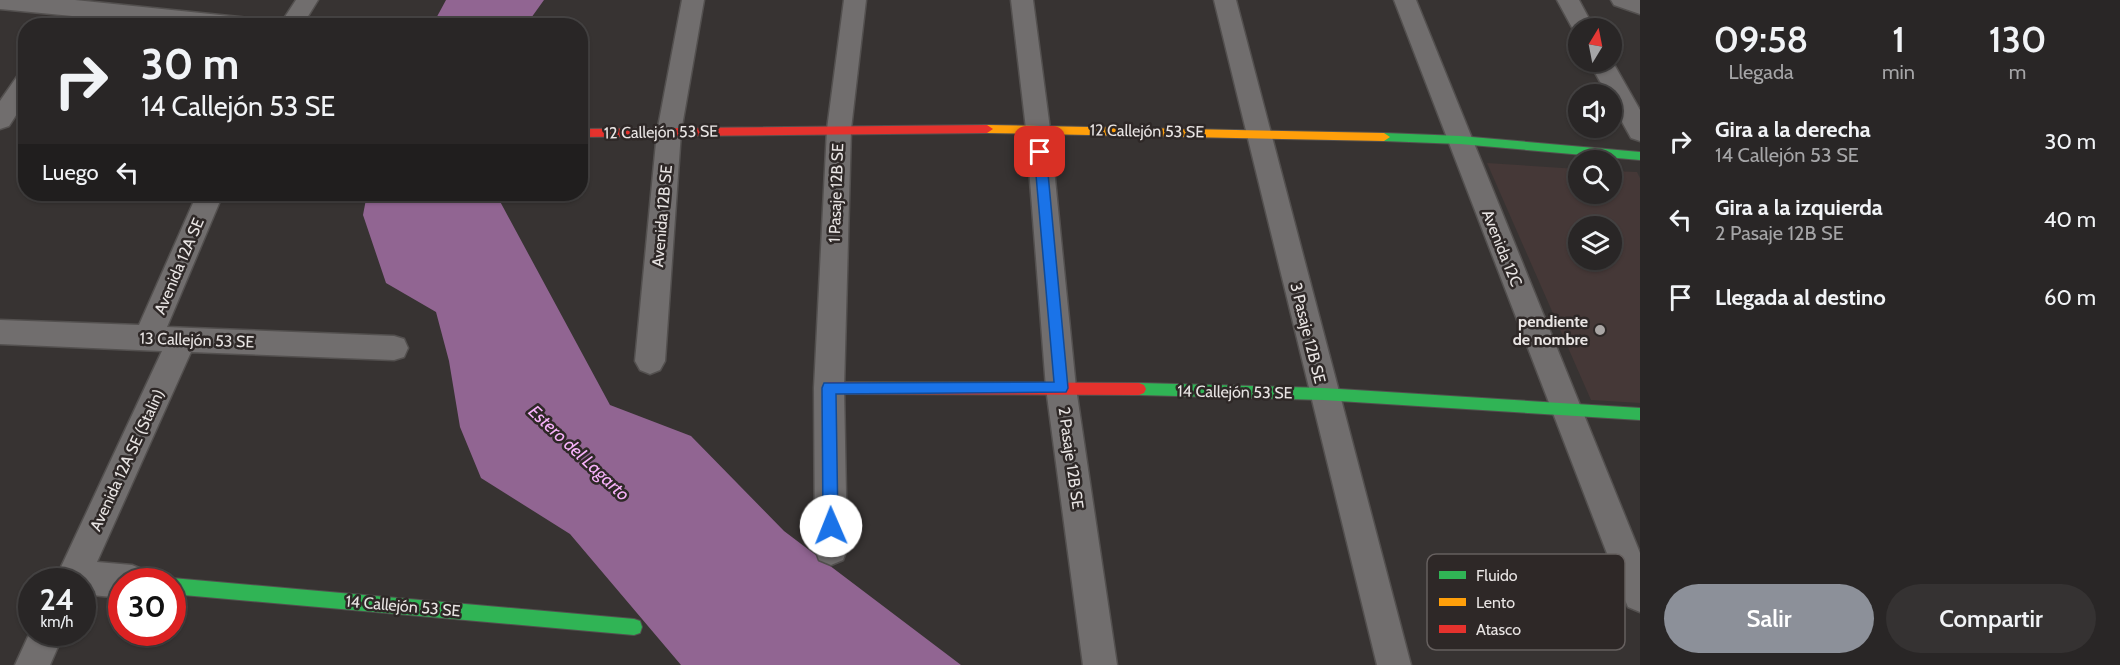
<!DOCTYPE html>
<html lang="es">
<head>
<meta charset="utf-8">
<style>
	:root { --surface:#292626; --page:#353232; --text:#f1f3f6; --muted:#a5a5a7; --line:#454343; --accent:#8c9099 }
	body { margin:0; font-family:Cabin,sans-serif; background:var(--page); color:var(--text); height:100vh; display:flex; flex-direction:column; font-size:22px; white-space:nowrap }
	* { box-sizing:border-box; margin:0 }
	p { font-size:20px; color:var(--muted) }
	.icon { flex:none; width:33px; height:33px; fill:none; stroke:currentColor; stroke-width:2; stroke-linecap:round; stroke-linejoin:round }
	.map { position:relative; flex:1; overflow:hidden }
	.details { display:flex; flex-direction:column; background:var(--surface); width:480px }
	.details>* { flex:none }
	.guide { position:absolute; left:18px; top:18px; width:570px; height:183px; border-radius:24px; box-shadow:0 2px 4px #0004,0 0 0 2px var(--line); background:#292626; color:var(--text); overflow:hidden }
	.needle { width:39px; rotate:10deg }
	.buttons { position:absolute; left:1568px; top:18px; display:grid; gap:12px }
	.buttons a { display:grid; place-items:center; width:54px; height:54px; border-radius:50%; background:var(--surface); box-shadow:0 2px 4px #0004,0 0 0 2px var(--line); font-size:30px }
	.speed { position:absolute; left:18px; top:568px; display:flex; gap:12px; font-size:30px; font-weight:700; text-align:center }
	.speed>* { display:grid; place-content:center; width:78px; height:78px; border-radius:50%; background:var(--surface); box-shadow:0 2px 4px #0004,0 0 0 2px var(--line); line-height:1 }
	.speed small { font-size:15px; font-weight:400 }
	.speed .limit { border:9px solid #d22; background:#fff; color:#111 }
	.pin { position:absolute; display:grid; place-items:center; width:51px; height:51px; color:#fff; margin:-26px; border-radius:12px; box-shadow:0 3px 9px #0006 }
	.me { position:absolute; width:66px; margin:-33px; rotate:359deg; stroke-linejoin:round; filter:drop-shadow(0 0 4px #0008) }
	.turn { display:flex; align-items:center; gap:21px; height:126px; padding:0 24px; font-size:27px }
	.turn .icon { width:78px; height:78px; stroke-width:2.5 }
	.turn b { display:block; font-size:42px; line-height:51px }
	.then { display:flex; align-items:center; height:57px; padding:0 24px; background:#0003; gap:12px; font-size:22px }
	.eta { display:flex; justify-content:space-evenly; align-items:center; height:102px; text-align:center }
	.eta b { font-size:36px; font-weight:600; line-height:42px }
	.button { display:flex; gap:12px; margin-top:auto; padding:12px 24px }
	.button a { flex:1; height:69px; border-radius:36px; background:var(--accent); color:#fff; font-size:24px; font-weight:600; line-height:69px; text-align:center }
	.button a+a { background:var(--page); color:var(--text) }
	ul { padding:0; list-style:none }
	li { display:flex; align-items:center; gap:18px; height:78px; padding:0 24px }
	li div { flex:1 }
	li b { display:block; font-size:22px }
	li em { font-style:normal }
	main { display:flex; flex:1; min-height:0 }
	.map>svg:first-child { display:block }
</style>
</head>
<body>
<main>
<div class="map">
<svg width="1640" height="665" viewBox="0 0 1640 665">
	<rect width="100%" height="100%" fill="#373332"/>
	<path fill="#453837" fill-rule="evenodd" d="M1487 163 1578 169V194H1611V171L1637 172 1640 178V403L1591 400ZM1578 226H1611V260H1578Z"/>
	<path fill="#916592" d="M446 0H544L526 25H430L433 24Z
		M367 194H496L610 405 691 436 784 531 961 665H681L570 534 481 478 460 427 449 361 436 312 386 283 363 215Z"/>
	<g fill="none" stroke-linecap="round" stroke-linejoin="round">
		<g stroke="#53504f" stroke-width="3">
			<path id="street" d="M0 0H75L249 18 257 21 260 26H175L0 9Z
				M296 0H318L302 26H279Z
				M682 0H704L681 132 665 361 660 370 650 374 640 370 635 361 657 132Z
				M844 0H866L851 129 844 388 847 549 843 560 831 565 819 560 815 549 814 388 827 129Z
				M1011 0H1033L1050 129 1076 388 1117 665H1083L1046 388 1026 129Z
				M1214 0H1236L1411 665H1377Z
				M1394 0H1416L1640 553V612L1628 607 1623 595Z
				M1557 0H1579L1594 28H1578V34L1575 33Z
				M1611 0H1640V14L1614 5Z
				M1611 59 1640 110V141L1631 138 1611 102V94H1607L1589 62H1611Z
				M26 73V100L9 126 0 129V101L18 75Z
				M197 194H223L167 327 394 336 404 339 408 348 404 357 394 360 191 352 97 562 132 565 144 570 149 582H122V598L82 594V582H54L162 351 0 344V320L139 325Z
				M32 628V633H64L50 665H15Z"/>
		</g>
		<g stroke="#53504f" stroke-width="2">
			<path id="fast" d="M1384 133 1460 136 1640 152V160L1460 144 1384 141 1378 137Z
				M1139 383 1323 388 1640 408V420L1323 400 1139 395 1134 393 1132 389 1134 385Z
				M172 578 634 619 640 621 642 627 640 633 634 635 172 594V582H166Z"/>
		</g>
		<g stroke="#53504f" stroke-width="2">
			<path id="slow" d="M987 125 1384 133 1390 137 1384 141 987 133 981 129Z"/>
		</g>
		<g stroke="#53504f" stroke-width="2">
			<path id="jam" d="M987 125 993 129 987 133 580 137V129Z
				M829 382 1139 383 1144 385 1146 389 1144 393 1139 395 829 394 824 392 822 388 824 384Z"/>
		</g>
		<use href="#street" fill="#716e6e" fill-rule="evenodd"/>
		<use href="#fast" fill="#30b455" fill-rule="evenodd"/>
		<use href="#slow" fill="#ff9f0a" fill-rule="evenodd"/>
		<use href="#jam" fill="#e5322d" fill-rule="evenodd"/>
	</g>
	<path fill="#1a73e8" stroke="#114b97" stroke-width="1.5" d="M1040 148 1046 152 1068 388 1066 392 836 394 838 526 836 531 831 534 825 531 823 526 822 388 824 383 1054 382 1034 152Z"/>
	<circle fill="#aaa6a5" stroke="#2e2827" stroke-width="2" cx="1600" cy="330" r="6"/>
	<g text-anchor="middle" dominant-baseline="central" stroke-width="5" stroke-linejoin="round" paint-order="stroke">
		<g font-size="16" fill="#e8e4e3" stroke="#2e2827">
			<text transform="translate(1147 131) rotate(1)">12 Callejón 53 SE</text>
			<text transform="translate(661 132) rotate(-1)">12 Callejón 53 SE</text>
			<text transform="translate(836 193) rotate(-88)">1 Pasaje 12B SE</text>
			<text transform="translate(662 216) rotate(-85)">Avenida 12B SE</text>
			<text transform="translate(1502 248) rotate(68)">Avenida 12C</text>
			<text transform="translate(179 266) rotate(-67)">Avenida 12A SE</text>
			<text transform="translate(1308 333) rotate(76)">3 Pasaje 12B SE</text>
			<text transform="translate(197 340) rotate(2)">13 Callejón 53 SE</text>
			<text transform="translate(1235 392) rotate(1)">14 Callejón 53 SE</text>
			<text transform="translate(1071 458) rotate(82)">2 Pasaje 12B SE</text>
			<text transform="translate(127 460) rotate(-65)">Avenida 12A SE (Stalin)</text>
			<text transform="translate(403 606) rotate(5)">14 Callejón 53 SE</text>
		</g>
		<g font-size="16" font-weight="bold" fill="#e8e4e3" stroke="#2e2827" text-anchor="end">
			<text x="1588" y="321">pendiente<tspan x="1588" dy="18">de nombre</tspan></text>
		</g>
		<g font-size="18" font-style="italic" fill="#f7b2fa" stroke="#2e2827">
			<text transform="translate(579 453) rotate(43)">Estero del Lagarto</text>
		</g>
	</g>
	<rect x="1427" y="554" width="198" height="96" rx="9" fill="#2e2827" stroke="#66605f" stroke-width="1.5"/>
	<rect x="1439" y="571" width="27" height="8" fill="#30b455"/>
	<rect x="1439" y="598" width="27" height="8" fill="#ff9f0a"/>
	<rect x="1439" y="625" width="27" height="8" fill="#e5322d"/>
	<g font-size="16" fill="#e8e4e3">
		<text x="1476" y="581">Fluido</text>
		<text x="1476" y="608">Lento</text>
		<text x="1476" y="635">Atasco</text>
	</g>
</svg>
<div class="buttons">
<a><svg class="needle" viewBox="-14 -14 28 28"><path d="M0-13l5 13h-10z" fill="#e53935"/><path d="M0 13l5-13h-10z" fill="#a5a5a7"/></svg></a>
<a><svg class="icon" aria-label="sound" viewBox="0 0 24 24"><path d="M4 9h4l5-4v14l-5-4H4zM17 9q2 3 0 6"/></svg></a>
<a><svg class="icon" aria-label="search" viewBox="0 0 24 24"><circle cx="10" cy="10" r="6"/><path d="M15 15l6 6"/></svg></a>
<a><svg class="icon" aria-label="layers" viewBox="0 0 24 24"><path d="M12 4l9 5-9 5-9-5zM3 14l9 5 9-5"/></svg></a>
</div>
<div class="speed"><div>24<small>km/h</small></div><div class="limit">30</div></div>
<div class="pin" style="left:1040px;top:152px;background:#d93025"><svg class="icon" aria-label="arrive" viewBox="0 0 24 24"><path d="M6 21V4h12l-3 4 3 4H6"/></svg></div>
<svg class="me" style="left:831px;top:526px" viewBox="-20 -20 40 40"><circle r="19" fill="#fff"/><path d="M0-13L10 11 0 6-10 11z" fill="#1a73e8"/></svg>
<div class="guide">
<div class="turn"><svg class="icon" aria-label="right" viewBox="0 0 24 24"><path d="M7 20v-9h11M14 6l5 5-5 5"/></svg><div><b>30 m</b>14 Callejón 53 SE</div></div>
<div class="then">Luego<svg class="icon" aria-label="left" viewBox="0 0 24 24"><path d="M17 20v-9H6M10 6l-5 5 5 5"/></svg></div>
</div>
</div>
<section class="details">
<div class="eta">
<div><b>09:58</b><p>Llegada</p></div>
<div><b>1</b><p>min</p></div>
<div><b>130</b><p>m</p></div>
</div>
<ul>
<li><svg class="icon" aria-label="right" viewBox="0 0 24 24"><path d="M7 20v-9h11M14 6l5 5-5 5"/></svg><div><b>Gira a la derecha</b><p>14 Callejón 53 SE</p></div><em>30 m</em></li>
<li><svg class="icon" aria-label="left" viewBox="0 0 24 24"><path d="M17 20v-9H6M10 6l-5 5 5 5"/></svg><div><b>Gira a la izquierda</b><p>2 Pasaje 12B SE</p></div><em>40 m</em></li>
<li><svg class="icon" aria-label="arrive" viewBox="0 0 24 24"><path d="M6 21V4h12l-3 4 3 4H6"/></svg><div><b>Llegada al destino</b></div><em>60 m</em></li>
</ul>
<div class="button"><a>Salir</a><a>Compartir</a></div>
</section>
</main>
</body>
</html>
